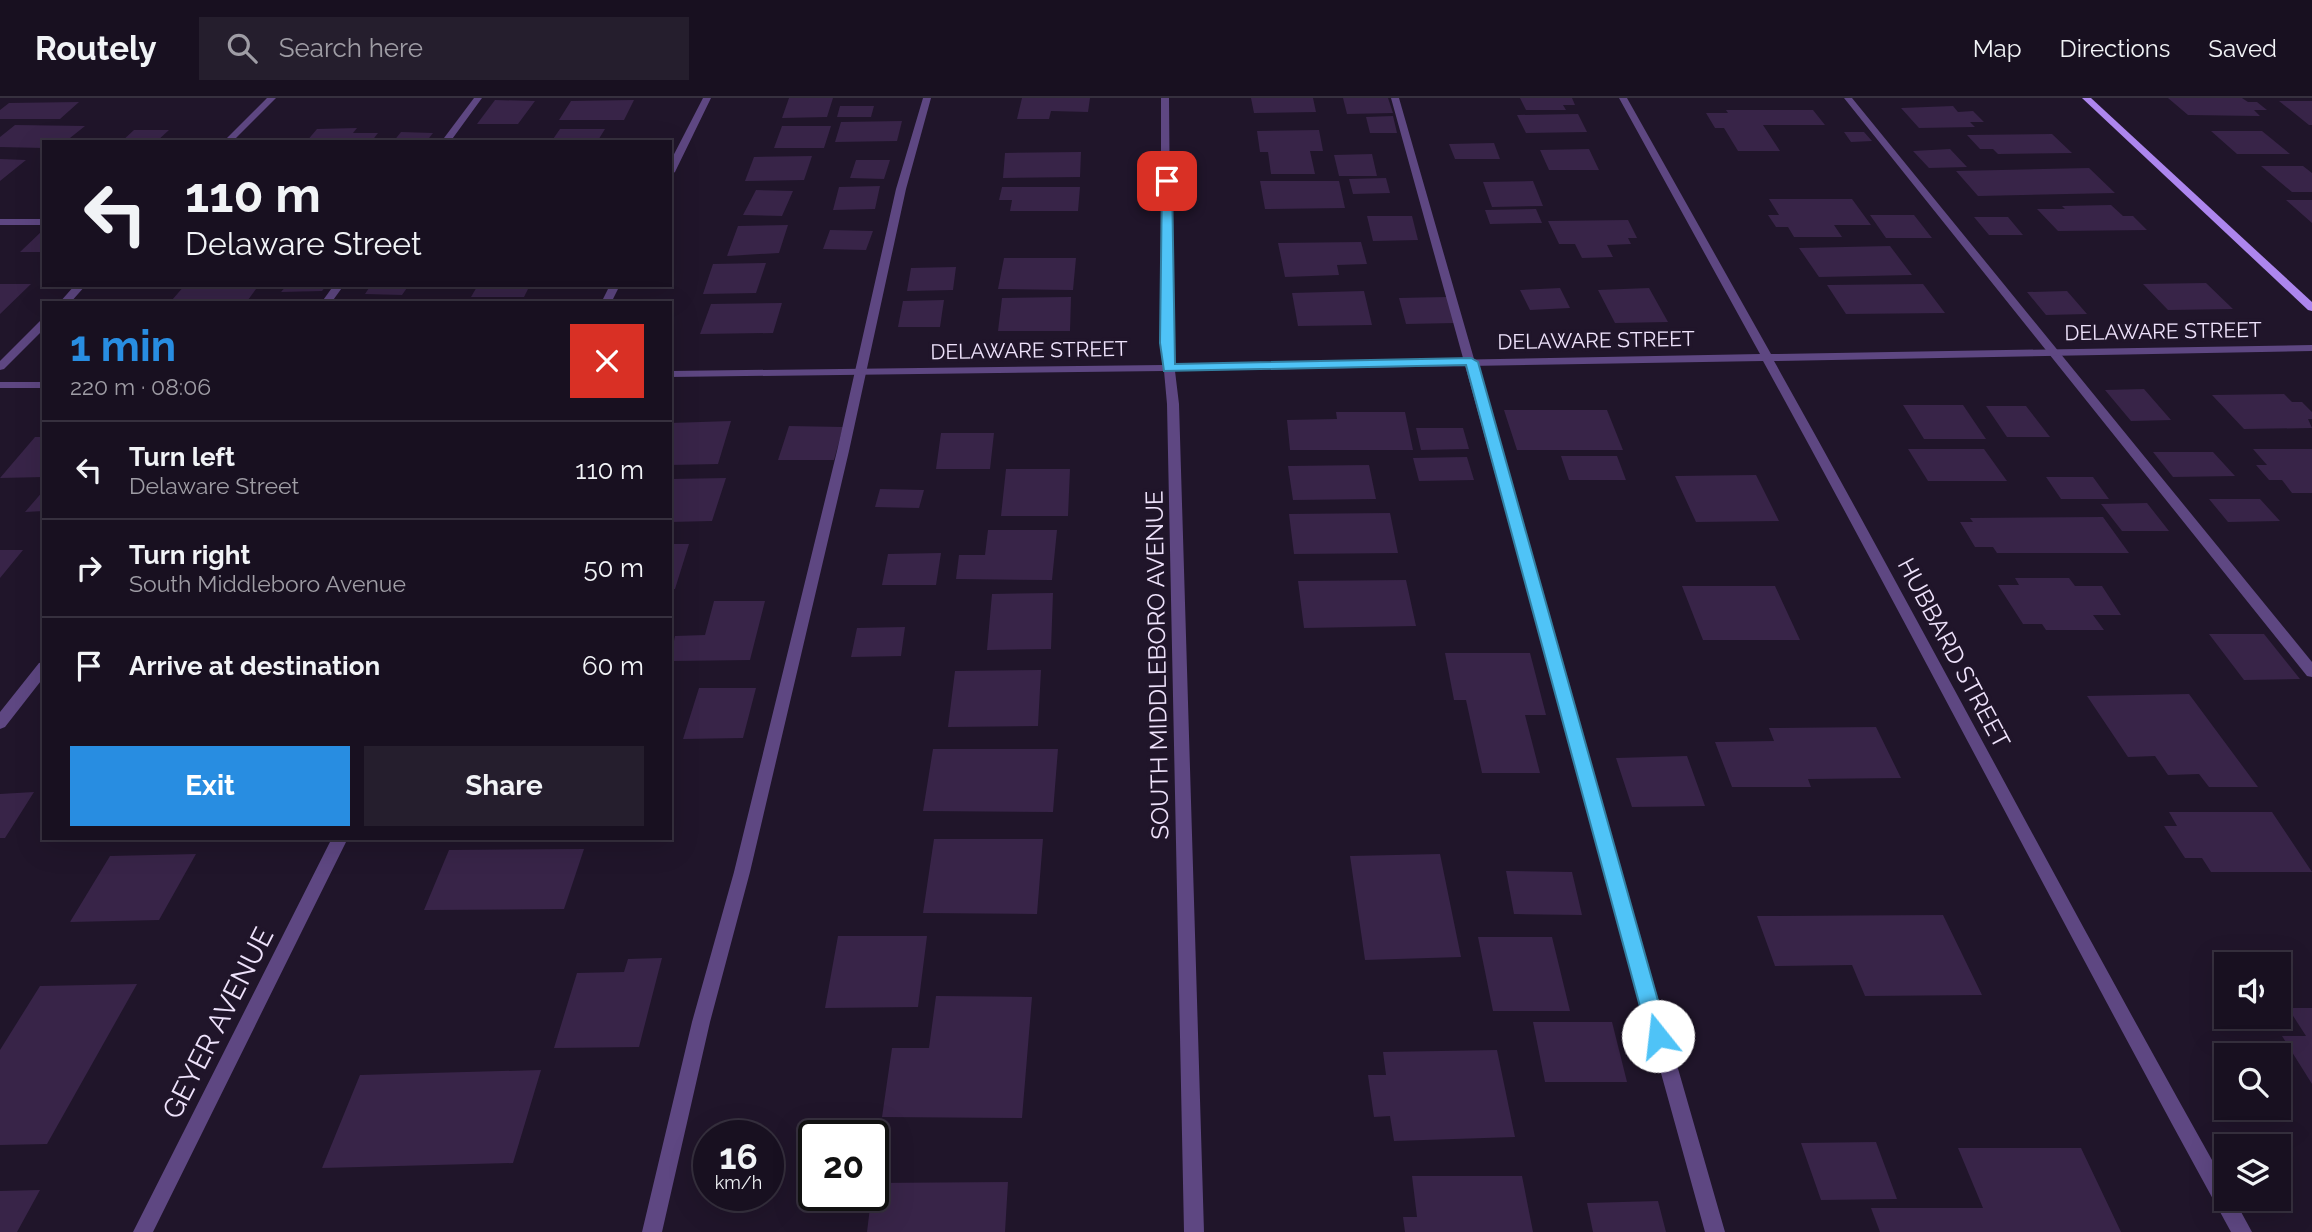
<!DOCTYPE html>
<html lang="en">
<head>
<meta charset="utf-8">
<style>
	:root { --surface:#181020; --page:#251e2d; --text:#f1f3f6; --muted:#9f9da5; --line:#36303e; --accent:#288de1 }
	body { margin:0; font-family:Raleway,sans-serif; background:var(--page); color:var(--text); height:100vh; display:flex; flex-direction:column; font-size:26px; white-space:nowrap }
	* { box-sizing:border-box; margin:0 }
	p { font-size:23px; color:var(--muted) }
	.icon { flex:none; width:38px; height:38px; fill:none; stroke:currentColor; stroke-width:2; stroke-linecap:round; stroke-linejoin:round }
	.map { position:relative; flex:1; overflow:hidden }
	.details { position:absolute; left:42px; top:203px; width:630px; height:539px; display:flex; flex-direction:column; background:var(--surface); border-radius:0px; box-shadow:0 7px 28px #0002,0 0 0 2px var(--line) }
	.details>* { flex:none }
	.hud { position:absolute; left:42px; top:42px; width:630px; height:147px; border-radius:0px; box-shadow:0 7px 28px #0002,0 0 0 2px var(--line); background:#181020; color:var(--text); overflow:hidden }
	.buttons { position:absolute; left:2214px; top:854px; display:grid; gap:14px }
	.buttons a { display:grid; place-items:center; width:77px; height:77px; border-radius:0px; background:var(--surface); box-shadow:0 7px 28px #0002,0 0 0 2px var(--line); font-size:35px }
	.speed { position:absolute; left:693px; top:1022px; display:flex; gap:14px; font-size:35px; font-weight:700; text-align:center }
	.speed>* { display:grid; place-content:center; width:91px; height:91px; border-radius:50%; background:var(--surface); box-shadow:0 7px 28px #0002,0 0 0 2px var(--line); line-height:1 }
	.speed small { font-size:18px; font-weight:400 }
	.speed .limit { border:4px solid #111; border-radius:10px; background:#fff; color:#111 }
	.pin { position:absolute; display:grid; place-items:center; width:60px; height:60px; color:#fff; margin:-30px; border-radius:14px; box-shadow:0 4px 10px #0006 }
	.me { position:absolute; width:77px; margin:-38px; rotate:344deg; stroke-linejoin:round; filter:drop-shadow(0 0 5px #0008) }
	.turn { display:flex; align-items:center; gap:24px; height:147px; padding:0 28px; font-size:32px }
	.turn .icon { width:91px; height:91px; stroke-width:2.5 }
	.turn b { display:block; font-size:49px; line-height:60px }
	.round { display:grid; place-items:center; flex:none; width:74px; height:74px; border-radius:0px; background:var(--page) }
	.head { display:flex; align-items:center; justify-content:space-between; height:119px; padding:0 28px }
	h1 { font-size:42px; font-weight:700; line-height:52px; color:var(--accent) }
	.cta { display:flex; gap:14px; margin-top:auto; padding:14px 28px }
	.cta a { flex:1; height:80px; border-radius:0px; background:var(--accent); color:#fff; font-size:28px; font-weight:700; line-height:80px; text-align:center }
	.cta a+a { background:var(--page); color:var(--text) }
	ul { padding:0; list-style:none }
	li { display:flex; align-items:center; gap:21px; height:98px; padding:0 28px; border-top:2px solid var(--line) }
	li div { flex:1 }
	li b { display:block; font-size:26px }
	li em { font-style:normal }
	header { display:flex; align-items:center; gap:42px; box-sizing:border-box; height:98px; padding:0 35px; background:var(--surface); border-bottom:2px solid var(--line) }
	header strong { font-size:33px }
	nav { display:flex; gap:38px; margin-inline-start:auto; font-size:24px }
	.search { width:490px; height:63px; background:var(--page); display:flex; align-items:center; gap:18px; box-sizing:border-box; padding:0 24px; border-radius:0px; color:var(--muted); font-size:26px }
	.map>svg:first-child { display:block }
</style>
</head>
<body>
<header>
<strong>Routely</strong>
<div class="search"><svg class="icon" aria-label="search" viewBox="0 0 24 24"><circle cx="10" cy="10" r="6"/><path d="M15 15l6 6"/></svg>Search here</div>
<nav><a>Map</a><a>Directions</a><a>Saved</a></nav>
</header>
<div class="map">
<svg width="2312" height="1134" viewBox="0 0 2312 1134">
	<rect width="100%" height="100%" fill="#20152a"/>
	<path fill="#382448" d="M789 0H833L827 19 782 20Z
		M1022 0H1090L1088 14 1051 13 1049 21H1017Z
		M1251 0H1313L1316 14 1254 15Z
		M1343 0H1388L1393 15 1347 16Z
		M1520 0H1572L1575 7H1563L1566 12H1526Z
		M2168 0H2242L2248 4H2257L2267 12H2254L2260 18 2188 17Z
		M495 2 535 3 518 26H477Z
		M634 2 624 22H559L571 3Z
		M2279 3H2312V27H2309Z
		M79 4 60 21H0V12L9 5Z
		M840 8H874L871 19H837Z
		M1953 8 1958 14 1973 13 1984 24H1970L1975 29 1919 30 1901 10Z
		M1726 12H1813L1825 27H1763L1780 53H1738L1724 30H1715L1706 15H1728Z
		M1578 16 1587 34 1526 35 1517 17Z
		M1393 18 1397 35H1370L1366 19Z
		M902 23 897 43 835 44 841 24Z
		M15 27 85 28 65 44H44V50L0 49V39Z
		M782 28H831L824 50H774Z
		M357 30 353 35H378L371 44H306L317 31Z
		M560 31H605L597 44H551Z
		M134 32H169L156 44H121Z
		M1319 32 1323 53H1310L1315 76H1271L1268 54H1260L1257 33Z
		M2211 33H2262L2290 56H2237Z
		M401 34 433 35 426 44H393Z
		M1844 34H1864L1872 43 1851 44Z
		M2052 36 2072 55 1998 56 1993 51H1980L1967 37Z
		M1494 45 1500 61H1455L1449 46Z
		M1589 51 1599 72H1549L1540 52Z
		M1950 51 1967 69 1929 70 1913 53Z
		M1081 54 1080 79 1003 80 1005 55Z
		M1372 56 1377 78H1339L1334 57Z
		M812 58 804 82 745 83 754 59Z
		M0 61 26 62 0 83Z
		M856 62H890L884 81 850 80Z
		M2261 68H2303L2312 75V94H2292Z
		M2089 70 2115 95 1978 98 1956 73Z
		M1386 80 1390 95 1353 96 1349 81Z
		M1260 83H1339L1345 110 1265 111Z
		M1533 83 1543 108 1492 109 1483 84Z
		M880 88 875 111 833 112 839 89Z
		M1002 89H1080L1078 113H1010L1012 102H999Z
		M756 92 793 93 782 118 743 117Z
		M1769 101H1852L1871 127H1834L1842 139H1794L1788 129H1776L1768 117H1779Z
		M2286 102H2312V125Z
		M2111 107 2123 118H2133L2147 132 2058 133 2037 111H2065L2062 108Z
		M1536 111 1542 125 1490 126 1485 112Z
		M1870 117H1914L1932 140H1886Z
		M1367 118H1412L1418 142 1373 143Z
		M1974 119H2008L2023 137H1989Z
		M1628 122 1637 140H1628L1631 146 1607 147 1613 159 1582 160 1575 146H1559L1548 123Z
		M788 127 779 155 727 158 738 128Z
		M830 132 873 133 866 152 823 151Z
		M42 133H44V154H20Z
		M1361 144 1367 166 1337 167 1339 177 1285 179 1278 145Z
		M1890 148 1912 177 1819 179 1799 150Z
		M1004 160H1076L1073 192 998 191Z
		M766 165 756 195 703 196 713 166Z
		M956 169 953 192 907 193 911 170Z
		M2206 185 2233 211 2168 212 2143 186Z
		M0 186H31L0 216Z
		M1923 186 1945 215 1846 216 1827 187Z
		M185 187H259L248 202H172Z
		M287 187H327L322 193 281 194Z
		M371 187H409L402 197 365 196Z
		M478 187H530L524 199H471Z
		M1560 190 1570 210 1530 212 1520 192Z
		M1649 190 1668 224 1615 225 1598 192Z
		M1364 193 1372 227 1298 228 1292 195Z
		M2067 193 2087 216 2046 217 2027 194Z
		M1071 199 1070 233H998L1002 200Z
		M1447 199 1455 225 1406 226 1399 200Z
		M944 202 940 229H898L903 203Z
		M782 205 773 235 700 236 711 206Z
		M2144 291 2171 322 2131 323 2105 292Z
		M2284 296 2292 304H2302L2312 314V321H2308L2312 330 2244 331 2212 297Z
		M1903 307H1963L1986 341H1924Z
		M1986 308H2026L2050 339H2007Z
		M1504 312H1607L1623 352H1517Z
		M1336 314H1405L1413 352H1290L1287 322 1337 321Z
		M731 323 718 366 670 367V325Z
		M789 328 843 329 834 362H778Z
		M1416 330H1463L1469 351 1421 352Z
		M941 335H994L990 371H936Z
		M35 339H44V379L0 380Z
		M1908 351H1984L2007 383H1928Z
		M2253 351H2312V395H2292L2282 382H2269L2256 367H2267Z
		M2153 354H2213L2235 378 2173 379Z
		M1561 358H1617L1626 382H1569Z
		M1467 359 1474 382 1419 383 1413 360Z
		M1369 367 1376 401 1293 402 1288 368Z
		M1006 371H1070L1068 418H1001Z
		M1756 377 1779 423 1696 424 1675 378Z
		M2046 379H2093L2109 401H2061Z
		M726 380 712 423 670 424V381Z
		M880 391 924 392 919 410 875 409Z
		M44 392V413L25 414Z
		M2209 401H2260L2280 423 2228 424Z
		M2147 405 2169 433H2122L2101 406Z
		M1390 415 1398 455 1294 456 1289 416Z
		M2103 419 2129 455H1997L1993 449H1975L1960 424H1973L1970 420Z
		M988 432H1057L1052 482 956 481 959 457H985Z
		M670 446H689L675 491H670Z
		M0 452H23L0 480Z
		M941 455 936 487H882L888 456Z
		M2015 480H2069L2075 488H2102L2121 517H2093L2104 532H2046L2042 526H2023L1998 487H2019Z
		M1406 482 1416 528 1304 530 1298 483Z
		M1682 488H1775L1800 542H1703Z
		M1053 495 1051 551 987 552 992 496Z
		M714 503H765L750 562 670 563 675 538 705 537Z
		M905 529 901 558 851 559 857 530Z
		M2209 536H2264L2300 581 2244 582Z
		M1445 555H1530L1546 617H1525L1540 675H1482L1466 602H1454Z
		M1041 572 1038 628 948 629 955 573Z
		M699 590H756L743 640 683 641Z
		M2189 596 2258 689H2209L2199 676 2168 677 2155 658 2128 659 2087 598Z
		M1876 629 1901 680 1808 681 1811 689H1732L1715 644 1774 643 1769 630Z
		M933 651H1058L1053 714 923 713Z
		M1687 658 1705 708 1632 709 1616 660Z
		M34 694 5 740H0V696Z
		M2169 714H2272L2312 774H2211L2202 760H2185L2164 728H2177Z
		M934 741H1043L1037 816 923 815Z
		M584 751 564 811 424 812 449 752Z
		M196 756 159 822 70 824 110 758Z
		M1440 756 1461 859 1365 862 1350 758Z
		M1506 773 1572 774 1582 817 1514 816Z
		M1943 817 1982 897 1865 898 1852 867 1775 868 1757 818Z
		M838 838H927L918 909 825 910Z
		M1478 839H1552L1570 913H1493Z
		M662 860 639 949 554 950 577 875 624 874 628 861Z
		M137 886 47 1046 0 1047V952L40 888Z
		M936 898 1032 899 1022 1020 882 1019 892 950H929Z
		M2288 910H2312V986L2282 938H2306Z
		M1533 924H1612L1627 984H1545Z
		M1497 952 1515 1039 1394 1043 1390 1018 1374 1019 1368 977H1386L1383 954Z
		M541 972 513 1065 322 1070 360 977Z
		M1876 1044 1897 1101 1821 1102 1801 1045Z
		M1958 1050H2081L2121 1134H1880L1871 1110H1983Z
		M1412 1078H1522L1533 1134H1405L1403 1119H1417Z
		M1008 1084 1005 1134H867L873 1085Z
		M40 1092 17 1134H0V1093Z
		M1658 1103 1666 1134H1593L1587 1105Z"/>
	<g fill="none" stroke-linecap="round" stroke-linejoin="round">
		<path fill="#5e4782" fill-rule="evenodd" d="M474 0H482L450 44H441Z
			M923 0H931L906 91 849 353 750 774 710 924 662 1134H642L692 924 734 774 837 353 896 91Z
			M1391 0H1399L1725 1134H1705Z
			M1844 0H1852L2312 564V579L2307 578Z
			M0 121H44V127H0Z
			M334 187H344L331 205H321Z
			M44 564V579L5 629 0 631V614L39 565Z"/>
		<path fill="#5e4782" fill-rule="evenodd" d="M267 0H276L232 44H223Z
			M703 0H711L675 74 670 77V64Z
			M1161 0H1169L1171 245 1174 267 1760 256 1619 0H1627L1771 256 2312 247V253L1774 263C1927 536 2072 814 2226 1087V1101H2234L2252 1134H2231C2072 845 1922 552 1763 263L1175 273 1179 306 1204 1134H1184L1167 306 1164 273 670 279V273L1163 267 1161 245Z
			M75 187H86L70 205H59Z
			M610 187H620L611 205H601Z
			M44 222V231L4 271 0 272V263L40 223Z
			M0 284H44V290H0Z
			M332 740H348L153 1134H133Z"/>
		<path fill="#ad86ee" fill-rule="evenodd" d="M2082 0H2091L2312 204V213L2308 212Z"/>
	</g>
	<path fill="#4fc3f7" stroke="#337fa1" stroke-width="2" d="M1167 79 1172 83 1175 266 1471 260 1478 264 1668 938 1665 944 1658 947 1651 944 1648 938 1466 267 1164 273 1160 245 1162 83Z"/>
	<g text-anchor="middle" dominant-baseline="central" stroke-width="7" stroke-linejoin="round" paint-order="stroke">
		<g font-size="21" fill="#eee2fb" stroke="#20152a">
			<text transform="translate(2163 233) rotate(-1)">DELAWARE STREET</text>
			<text transform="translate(1596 242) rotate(-1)">DELAWARE STREET</text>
			<text transform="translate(1029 252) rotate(-1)">DELAWARE STREET</text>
		</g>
		<g font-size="24" fill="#eee2fb" stroke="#20152a">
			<text transform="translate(1954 555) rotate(62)">HUBBARD STREET</text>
			<text transform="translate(1157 567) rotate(-91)">SOUTH MIDDLEBORO AVENUE</text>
		</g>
		<g font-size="28" fill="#eee2fb" stroke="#20152a">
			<text transform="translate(218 925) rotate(-63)">GEYER AVENUE</text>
		</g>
	</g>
</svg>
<div class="buttons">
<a><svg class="icon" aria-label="sound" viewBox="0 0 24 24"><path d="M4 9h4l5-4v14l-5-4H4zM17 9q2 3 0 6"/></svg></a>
<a><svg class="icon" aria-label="search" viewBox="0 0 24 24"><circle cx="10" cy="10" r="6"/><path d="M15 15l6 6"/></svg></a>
<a><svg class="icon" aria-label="layers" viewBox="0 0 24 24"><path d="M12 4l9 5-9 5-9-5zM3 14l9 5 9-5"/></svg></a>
</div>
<div class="speed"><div>16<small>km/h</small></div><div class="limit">20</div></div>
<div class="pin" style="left:1167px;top:83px;background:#d93025"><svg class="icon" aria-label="arrive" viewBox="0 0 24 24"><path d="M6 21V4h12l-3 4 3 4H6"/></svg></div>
<svg class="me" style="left:1658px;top:938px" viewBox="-20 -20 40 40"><circle r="19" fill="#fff"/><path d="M0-13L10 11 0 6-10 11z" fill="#4fc3f7"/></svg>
<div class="hud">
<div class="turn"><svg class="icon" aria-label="left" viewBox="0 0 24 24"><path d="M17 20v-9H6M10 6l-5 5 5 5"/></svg><div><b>110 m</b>Delaware Street</div></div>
</div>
<section class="details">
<div class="head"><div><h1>1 min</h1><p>220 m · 08:06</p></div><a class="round" style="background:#d93025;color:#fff"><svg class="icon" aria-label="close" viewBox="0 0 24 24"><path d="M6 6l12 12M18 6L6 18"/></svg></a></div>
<ul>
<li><svg class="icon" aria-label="left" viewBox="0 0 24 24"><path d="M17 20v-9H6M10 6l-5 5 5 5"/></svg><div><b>Turn left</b><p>Delaware Street</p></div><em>110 m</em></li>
<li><svg class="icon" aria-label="right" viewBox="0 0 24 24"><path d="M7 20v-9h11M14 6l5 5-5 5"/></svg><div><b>Turn right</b><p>South Middleboro Avenue</p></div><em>50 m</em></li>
<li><svg class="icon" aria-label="arrive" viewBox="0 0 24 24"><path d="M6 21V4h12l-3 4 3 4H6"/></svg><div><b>Arrive at destination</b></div><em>60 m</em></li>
</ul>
<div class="cta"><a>Exit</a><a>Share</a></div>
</section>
</div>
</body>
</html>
